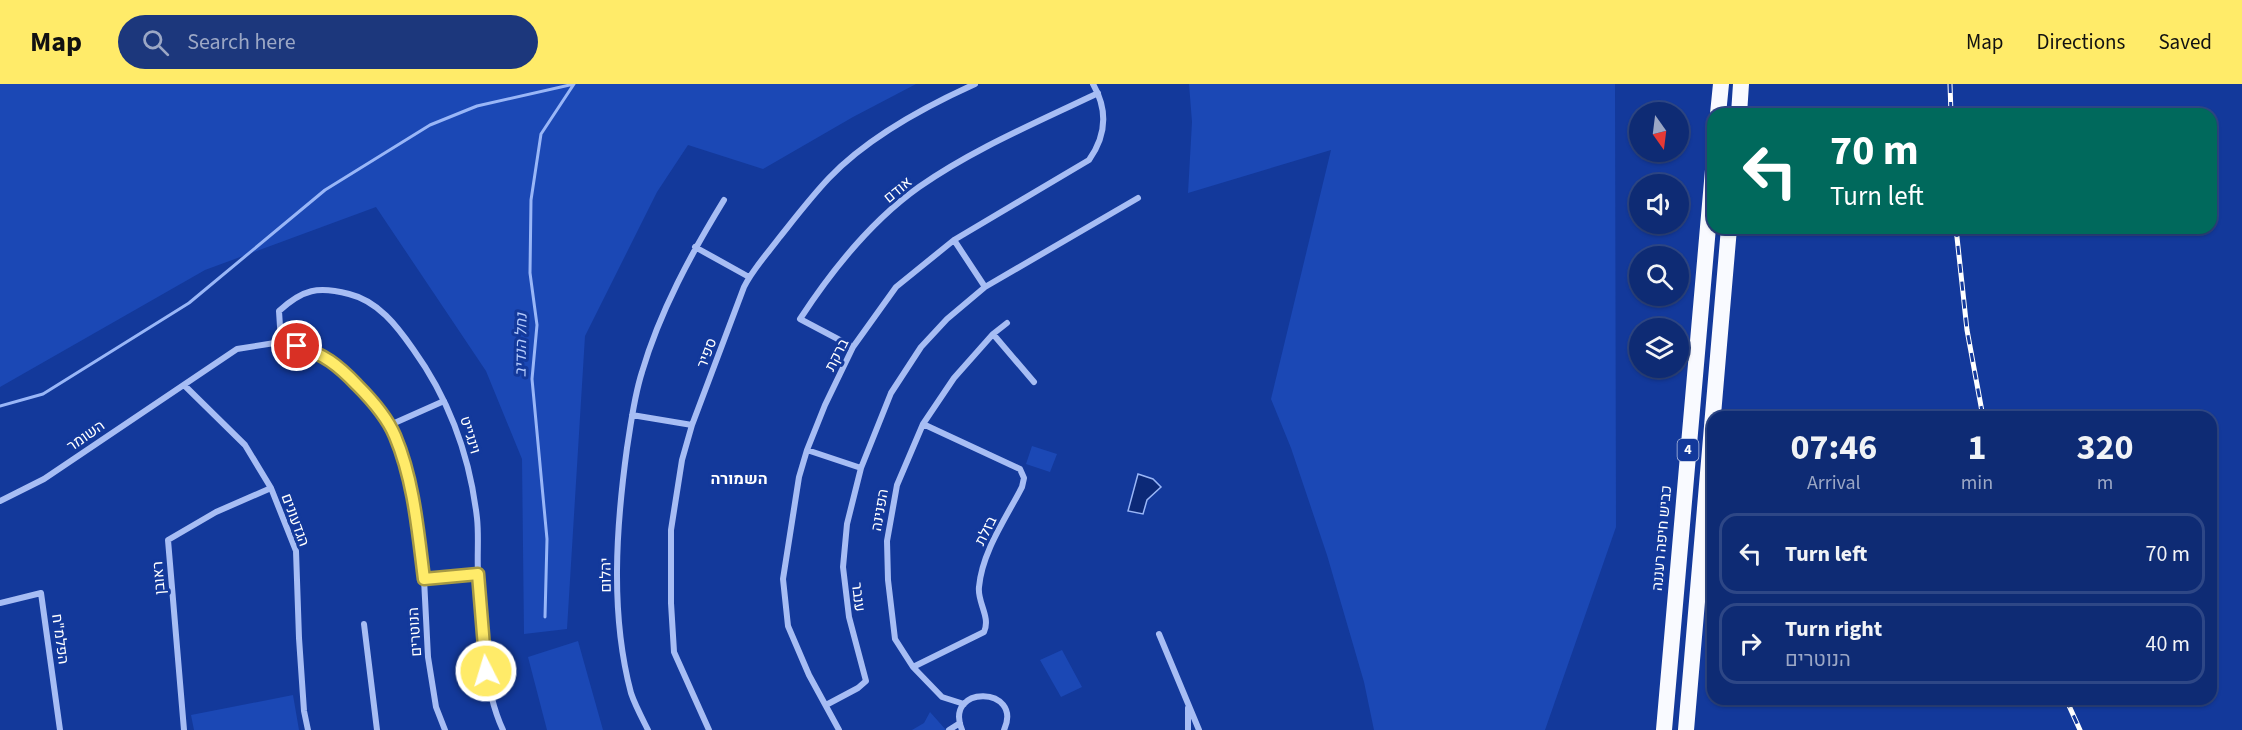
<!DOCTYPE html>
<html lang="en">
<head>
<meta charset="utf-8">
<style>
	:root { --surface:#0e2b74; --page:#1c377c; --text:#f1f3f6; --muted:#9ba7c5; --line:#2e4786; --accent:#ffeb69 }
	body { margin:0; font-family:"Source Sans 3",Heebo,sans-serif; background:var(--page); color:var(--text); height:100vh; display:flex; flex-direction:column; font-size:22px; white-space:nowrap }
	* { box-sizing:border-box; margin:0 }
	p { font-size:20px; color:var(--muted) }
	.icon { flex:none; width:33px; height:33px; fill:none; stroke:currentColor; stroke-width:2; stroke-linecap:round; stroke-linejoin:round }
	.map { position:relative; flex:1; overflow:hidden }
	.sheet { position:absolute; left:1707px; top:327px; width:510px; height:294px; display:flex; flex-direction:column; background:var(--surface); border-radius:18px; box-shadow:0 2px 4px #0004,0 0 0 2px var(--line) }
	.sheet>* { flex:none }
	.top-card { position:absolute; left:1707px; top:24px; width:510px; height:126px; border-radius:18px; box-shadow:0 2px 4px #0004,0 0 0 2px var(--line); background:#00695c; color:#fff; overflow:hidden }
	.needle { width:39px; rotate:166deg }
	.fabs { position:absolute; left:1629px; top:18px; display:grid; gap:12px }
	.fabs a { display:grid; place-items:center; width:60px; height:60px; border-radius:50%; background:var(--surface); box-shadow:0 2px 4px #0004,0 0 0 2px var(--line); font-size:30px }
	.pin { position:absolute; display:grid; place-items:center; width:51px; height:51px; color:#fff; margin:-26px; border:3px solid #fff; border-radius:50%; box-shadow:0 2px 6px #0007 }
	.me { position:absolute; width:66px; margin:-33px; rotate:355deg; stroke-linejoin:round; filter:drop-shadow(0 0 4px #0008) }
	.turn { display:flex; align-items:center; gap:21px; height:126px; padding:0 24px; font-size:27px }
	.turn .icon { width:78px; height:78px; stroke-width:2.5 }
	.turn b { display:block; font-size:42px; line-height:51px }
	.eta { display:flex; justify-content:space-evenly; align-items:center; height:102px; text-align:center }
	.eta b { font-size:36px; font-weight:700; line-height:42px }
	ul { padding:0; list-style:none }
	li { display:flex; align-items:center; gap:18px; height:81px; margin:0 12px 9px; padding:0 12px; border:3px solid var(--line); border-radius:18px }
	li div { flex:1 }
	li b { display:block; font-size:22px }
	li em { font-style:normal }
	header { display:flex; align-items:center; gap:36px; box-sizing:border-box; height:84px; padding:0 30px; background:var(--accent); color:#111 }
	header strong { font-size:28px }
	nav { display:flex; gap:33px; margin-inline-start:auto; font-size:21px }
	.search { width:420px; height:54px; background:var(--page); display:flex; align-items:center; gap:15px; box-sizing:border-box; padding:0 21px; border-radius:33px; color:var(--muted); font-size:22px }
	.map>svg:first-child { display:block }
</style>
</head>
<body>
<header>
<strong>Map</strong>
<div class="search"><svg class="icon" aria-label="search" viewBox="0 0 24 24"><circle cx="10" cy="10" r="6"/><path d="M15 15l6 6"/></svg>Search here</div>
<nav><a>Map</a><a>Directions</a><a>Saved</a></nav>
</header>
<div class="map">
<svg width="2242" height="646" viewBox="0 0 2242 646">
	<rect width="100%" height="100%" fill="#13399b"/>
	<path fill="#1b48b5" d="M0 0H916L853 33 763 85 688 61 657 108 585 252 567 545 524 550 522 375 486 287 376 123 205 186 0 303Z
		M1189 0H1615L1616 443 1545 646H1374L1364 598 1327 471 1291 364 1271 315 1331 66 1188 109 1192 38Z
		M1032 362 1057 370 1050 388 1026 380Z
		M578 557 603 646H547L528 573Z
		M1062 566 1082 603 1061 613 1040 576Z
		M293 611 299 646H194L191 631Z
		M930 628 946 646H912L924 639Z"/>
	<path fill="#0c2977" stroke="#99b6f7" stroke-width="1.5" d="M1138 390 1153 395 1161 403 1147 416 1143 430 1128 427Z"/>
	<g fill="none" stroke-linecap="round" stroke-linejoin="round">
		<path stroke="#99b6f7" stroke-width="3" d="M0 322 43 310 189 219 325 106 430 41 477 22 574 0
			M545 533 547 455 532 295 537 241 530 189 531 116 541 50 574 0"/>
		<path stroke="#a7bdf4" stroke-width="6" d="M954 156 985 203
			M695 163 749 193
			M993 250 1034 298
			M281 258 279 227C303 205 318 202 349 210 378 217 397 242 413 265 449 315 470 373 477 434 479 452 477 471 478 489 480 536 483 604 503 646
			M853 263 800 235C832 186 871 137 919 103 975 64 1038 38 1098 9
			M184 301 245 361 271 404 296 467 299 554 304 627 308 646
			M632 331 692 341
			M390 341 444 317
			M807 366 861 384
			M0 417 44 395 237 265 281 258 313 267 339 281 372 316 395 352 407 389 415 429 424 495 428 573 436 623 445 646
			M424 495 478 490
			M0 519 41 509 60 646
			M364 540 377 646
			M1159 550 1199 646
			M913 583 984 548C991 533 977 518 979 503 982 468 1006 434 1022 403L1024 394 1020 385 923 340
			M964 620 942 613 913 583 895 555 888 496 887 457 897 401 923 340 954 294 993 250 1007 239
			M826 621 858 604 866 597 849 533 843 483 847 440 861 384 891 309 921 263 947 235 985 203 1138 114
			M184 646 168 456 216 428 271 404
			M648 646C642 634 635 621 631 609 610 530 616 444 627 364 631 339 634 313 642 288 660 227 691 170 724 116
			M709 646 674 568 671 519V446L682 376 692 341 744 203C753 185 767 170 779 154 795 134 811 113 829 94 868 53 924 23 975 0
			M839 646 809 591 788 542 783 495 799 393 807 366 825 321 853 263 896 203 954 156 1089 76C1106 52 1108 26 1093 0
			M949 646 960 639
			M962 646C943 600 1024 602 1004 646
			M1188 646V624"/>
		<path stroke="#f9faff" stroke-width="16" d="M1718 30 1721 0
			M1739 30 1741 0
			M1664 646 1713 86
			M1686 646 1729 144"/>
		<g stroke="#fff" stroke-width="5">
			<path id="rail" d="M1950 0 1951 30
				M1956 144 1967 246 1983 333
				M2066 615 2080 646"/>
		</g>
		<use href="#rail" stroke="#13399b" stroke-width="3" stroke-dasharray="9" stroke-linecap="butt"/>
	</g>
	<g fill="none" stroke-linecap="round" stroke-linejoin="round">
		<g stroke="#a69944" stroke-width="15">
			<path id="route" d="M297 262C324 270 338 281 357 301 372 316 387 333 395 352 414 397 418 448 424 495L478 490 486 587"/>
		</g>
		<use href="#route" stroke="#ffeb69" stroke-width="10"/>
	</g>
	<g text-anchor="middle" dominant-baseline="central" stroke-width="6" stroke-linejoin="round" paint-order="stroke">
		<rect fill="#13399b" stroke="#b8c4e1" stroke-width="1.5" x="1677.5" y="355" width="21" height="22" rx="4.5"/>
		<g font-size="14" font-weight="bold" fill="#fff">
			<text x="1688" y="366">4</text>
		</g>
		<g font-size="15" fill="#fff" stroke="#13399b">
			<text transform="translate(898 106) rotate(-40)">אודם</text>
			<text transform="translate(707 269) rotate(-69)">ספיר</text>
			<text transform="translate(837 271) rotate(-63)">ברקת</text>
			<text transform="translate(470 351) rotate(73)">וינגייט</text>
			<text transform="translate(86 352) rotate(-35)">השומר</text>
			<text transform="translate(880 426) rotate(-80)">הפנינה</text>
			<text transform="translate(295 436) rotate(70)">הגדעונים</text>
			<text transform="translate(986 447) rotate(-63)">בזלת</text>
			<text transform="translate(1662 454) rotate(-85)">כביש חיפה רעננה</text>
			<text transform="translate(606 491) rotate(-91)">יהלום</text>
			<text transform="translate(159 494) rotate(-95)">ראובן</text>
			<text transform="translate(858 513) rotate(83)">ענבר</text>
			<text transform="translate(415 548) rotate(-94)">הנוטרים</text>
			<text transform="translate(60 555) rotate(82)">הפלמ"ח</text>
		</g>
		<g font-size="16" font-style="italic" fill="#b3c9fa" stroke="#13399b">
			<text transform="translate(521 261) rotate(-89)">נחל הנדיב</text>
		</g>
		<g font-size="16" font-weight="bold" fill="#fff" stroke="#13399b">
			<text x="739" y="395">השמורה</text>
		</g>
	</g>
</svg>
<div class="fabs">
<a><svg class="needle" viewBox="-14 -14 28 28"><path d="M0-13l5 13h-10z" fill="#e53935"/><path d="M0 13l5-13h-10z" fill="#9ba7c5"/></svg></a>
<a><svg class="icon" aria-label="sound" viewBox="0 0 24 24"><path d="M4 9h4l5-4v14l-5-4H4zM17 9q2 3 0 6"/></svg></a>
<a><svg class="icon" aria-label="search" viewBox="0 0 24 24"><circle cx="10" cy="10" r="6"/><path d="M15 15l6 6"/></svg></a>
<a><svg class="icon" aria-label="layers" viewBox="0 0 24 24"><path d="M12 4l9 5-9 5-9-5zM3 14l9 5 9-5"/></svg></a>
</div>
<div class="pin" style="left:297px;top:262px;background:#d93025"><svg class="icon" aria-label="arrive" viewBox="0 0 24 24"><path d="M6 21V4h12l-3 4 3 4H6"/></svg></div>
<svg class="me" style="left:486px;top:587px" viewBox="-20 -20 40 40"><circle r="17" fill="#ffeb69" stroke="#fff" stroke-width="3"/><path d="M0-11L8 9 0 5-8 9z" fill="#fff"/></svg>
<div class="top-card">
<div class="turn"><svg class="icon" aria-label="left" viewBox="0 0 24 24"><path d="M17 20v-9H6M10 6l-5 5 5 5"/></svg><div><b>70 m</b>Turn left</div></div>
</div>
<section class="sheet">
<div class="eta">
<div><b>07:46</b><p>Arrival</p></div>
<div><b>1</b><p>min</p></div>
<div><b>320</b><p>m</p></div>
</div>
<ul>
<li><svg class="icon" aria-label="left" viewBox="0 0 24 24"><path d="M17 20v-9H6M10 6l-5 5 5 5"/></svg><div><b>Turn left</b></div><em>70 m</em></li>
<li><svg class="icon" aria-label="right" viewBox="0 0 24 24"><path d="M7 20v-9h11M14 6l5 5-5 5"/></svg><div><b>Turn right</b><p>הנוטרים</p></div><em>40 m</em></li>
</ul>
</section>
</div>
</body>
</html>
